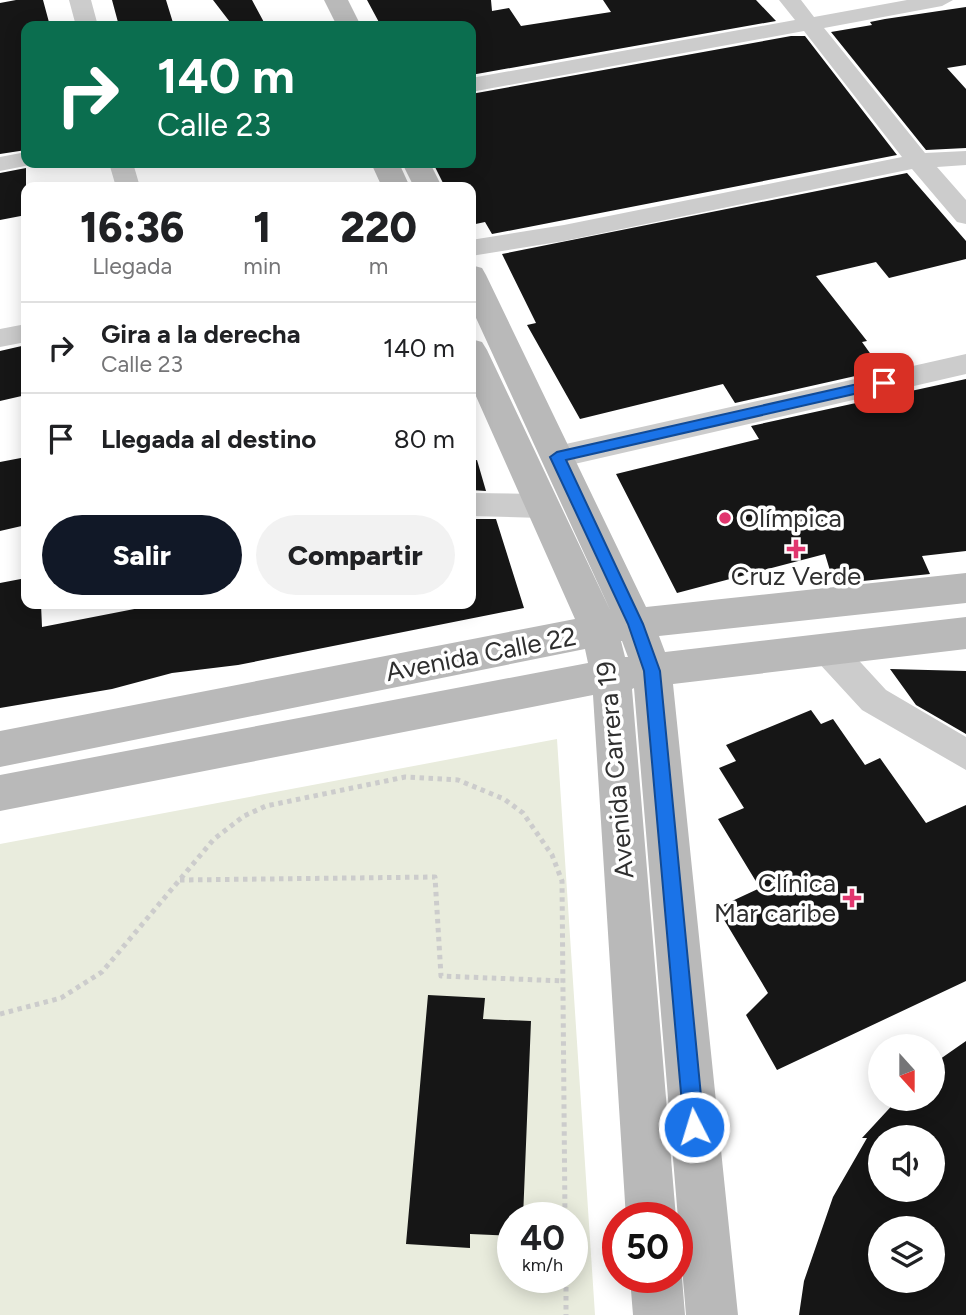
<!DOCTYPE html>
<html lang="es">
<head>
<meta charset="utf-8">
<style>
	:root { --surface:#fff; --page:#f2f2f2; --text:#202124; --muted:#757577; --line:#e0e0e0; --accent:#111827 }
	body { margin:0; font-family:Figtree,sans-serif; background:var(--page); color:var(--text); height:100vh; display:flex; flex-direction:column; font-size:26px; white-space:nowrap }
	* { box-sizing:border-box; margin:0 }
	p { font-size:23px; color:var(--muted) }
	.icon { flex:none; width:38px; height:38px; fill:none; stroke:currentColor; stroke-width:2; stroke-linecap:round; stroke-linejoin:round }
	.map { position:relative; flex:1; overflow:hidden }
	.details { position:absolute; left:21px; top:182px; width:455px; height:427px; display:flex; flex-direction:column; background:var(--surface); border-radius:14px; box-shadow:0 4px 18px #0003 }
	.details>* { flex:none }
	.top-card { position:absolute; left:21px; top:21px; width:455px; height:147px; border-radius:14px; box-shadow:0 4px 18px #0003; background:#0b6e4f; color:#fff; overflow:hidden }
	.needle { width:46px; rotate:159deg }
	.tools { position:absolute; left:868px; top:1034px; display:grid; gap:14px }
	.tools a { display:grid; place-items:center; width:77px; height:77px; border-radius:50%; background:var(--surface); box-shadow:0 4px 18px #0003; font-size:35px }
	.speed { position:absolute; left:497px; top:1202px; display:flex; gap:14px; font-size:35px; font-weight:700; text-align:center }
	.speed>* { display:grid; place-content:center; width:91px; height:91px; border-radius:50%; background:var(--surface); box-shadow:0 4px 18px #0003; line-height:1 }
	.speed small { font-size:18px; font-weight:400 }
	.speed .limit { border:10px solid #d22; background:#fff; color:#111 }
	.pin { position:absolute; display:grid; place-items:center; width:60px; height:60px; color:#fff; margin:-30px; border-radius:14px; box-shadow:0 4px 10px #0006 }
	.me { position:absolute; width:77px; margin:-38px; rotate:355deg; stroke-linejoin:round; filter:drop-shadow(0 0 5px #0008) }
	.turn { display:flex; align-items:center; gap:24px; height:147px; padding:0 21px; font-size:32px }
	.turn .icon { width:91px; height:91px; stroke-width:2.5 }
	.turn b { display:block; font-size:49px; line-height:60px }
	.eta { display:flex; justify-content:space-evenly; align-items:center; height:119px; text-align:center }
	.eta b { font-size:42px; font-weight:800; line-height:49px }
	.cta { display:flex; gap:14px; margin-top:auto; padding:14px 21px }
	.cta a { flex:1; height:80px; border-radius:42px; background:var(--accent); color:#fff; font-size:28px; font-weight:800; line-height:80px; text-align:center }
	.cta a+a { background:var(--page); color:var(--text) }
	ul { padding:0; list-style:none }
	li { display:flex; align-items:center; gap:21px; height:91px; padding:0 21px; border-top:2px solid var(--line) }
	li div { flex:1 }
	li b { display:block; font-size:26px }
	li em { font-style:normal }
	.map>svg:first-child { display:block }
</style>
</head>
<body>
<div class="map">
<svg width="966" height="1315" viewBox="0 0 966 1315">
	<rect width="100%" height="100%" fill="#fff"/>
	<path fill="#e9ecdd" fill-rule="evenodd" d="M557 739 595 1315H0V844ZM513 1218H572V1278H513Z"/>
	<path fill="#161616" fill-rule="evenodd" d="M16 0H43L50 26H26V150L0 154V3Z
		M112 0H166L174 26H119Z
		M213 0H252L266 26H233Z
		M367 0H491L492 11 509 8 521 26 611 12 603 0H756L776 21 471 75V26H381Z
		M966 7V65L947 68 966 89V148L926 150 831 32 872 25 870 22 885 19Z
		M791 36H805L897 155 492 234 485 222 471 225V187H445L435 167 471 163V94Z
		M26 168V215L0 220V173Z
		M907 173 966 241V259L889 278 876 262 816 276 867 341 862 342 882 370 735 403 723 384 580 419 527 325 536 323 502 254Z
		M26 345V395L0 401V351Z
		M966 379V551L922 556 930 574 834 584 825 554 677 593 616 474 759 439 751 426Z
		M26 457V525L0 531V462Z
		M477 460 486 491 471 490V461Z
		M471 519H496L524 608 238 665 172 673 112 689 0 708V583L26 578V604H41L42 627 160 604H471Z
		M890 669 966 671V734L916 705Z
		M811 710 821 724 833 719 865 765 880 758 926 823 966 805V981L777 1070 746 1015 768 993 717 908 760 888 718 819 744 808 719 768 736 761 726 745Z
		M428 995 485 998 483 1019 531 1021 523 1218H513V1236L470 1234V1248L406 1244Z
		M966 1041V1315H799L804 1281 833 1197 867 1138H862L898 1099H933V1064ZM880 1138H933V1190H880ZM880 1228H933V1281H880Z"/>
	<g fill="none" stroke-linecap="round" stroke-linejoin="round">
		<path stroke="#ccc" stroke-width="5" stroke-dasharray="4.5 4.5" stroke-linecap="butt" d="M180 880 435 877 441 976 564 981
			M0 1014 61 998 102 972 214 839 244 816 266 806 405 777 458 780 504 799 523 813 552 855 562 881 565 1218
			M566 1278V1315"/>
		<path fill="#ccc" fill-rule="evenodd" d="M69 0H91L98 26H76Z
			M779 0H801L814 17 907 0H953L942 6 824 28 925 153 966 151V165L937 167 966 200V224L957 222 912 169 564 241 471 256V240L564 225 902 157 804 31 471 92V78L795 20Z
			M26 152V163L35 164 0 171V157Z
			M109 163H133L140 187H116Z
			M26 324V342L0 347V329Z
			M966 354V374L557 468 547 465 542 457 547 449 557 446Z
			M471 493 541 494 552 498 556 506 552 514 541 518 471 516Z
			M828 636 840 640 886 690 966 737V770L862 710 816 660 811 650 816 640Z"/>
		<path fill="#b9b9b9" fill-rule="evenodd" d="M324 0H348L361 26H337Z
			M371 163H399L410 187H382Z
			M402 163H430L442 187H414Z
			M471 265 482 268 486 275 646 607 966 573V603L659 636 665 652 966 617V649L673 684 738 1315H686L634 688 632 689 676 1218H626L593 695 0 811V775L588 663 585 649 0 767V731L575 619 471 385V339L482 342 487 350 611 612 471 307ZM621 641H622L628 657H625Z
			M677 1267 682 1278 685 1315H633L630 1278H677Z"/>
	</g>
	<path fill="#1a73e8" stroke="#114b97" stroke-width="2" d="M884 378 891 383 889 386 566 460 643 624 660 671 704 1127 701 1134 694 1137 687 1134 684 1127 644 671 628 624 550 457 557 452Z"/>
	<g fill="#e1366e" stroke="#fff" stroke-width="2.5">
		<circle cx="725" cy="518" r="7"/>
		<path d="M792.5 538.5h7v7h7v7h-7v7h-7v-7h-7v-7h7z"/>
		<path d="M848.5 887.5h7v7h7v7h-7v7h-7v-7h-7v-7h7z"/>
	</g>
	<g text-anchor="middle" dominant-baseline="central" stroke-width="7" stroke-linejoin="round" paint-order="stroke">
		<g font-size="26" fill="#2f2f2f" stroke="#fff" text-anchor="start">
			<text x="739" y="518">Olímpica</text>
			<text x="796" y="576" text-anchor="middle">Cruz Verde</text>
			<text x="836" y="883" text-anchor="end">Clínica<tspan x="836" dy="30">Mar caribe</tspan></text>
		</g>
		<g font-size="26" fill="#2f2f2f" stroke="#fff">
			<text transform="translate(481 654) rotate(-11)">Avenida Calle 22</text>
			<text transform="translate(615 770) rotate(-95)">Avenida Carrera 19</text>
		</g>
	</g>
</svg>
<div class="tools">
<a><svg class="needle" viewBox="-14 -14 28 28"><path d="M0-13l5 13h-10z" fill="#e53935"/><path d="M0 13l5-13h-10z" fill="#757577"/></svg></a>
<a><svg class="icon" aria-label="sound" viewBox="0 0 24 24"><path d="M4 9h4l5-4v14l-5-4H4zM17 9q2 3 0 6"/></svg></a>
<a><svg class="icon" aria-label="layers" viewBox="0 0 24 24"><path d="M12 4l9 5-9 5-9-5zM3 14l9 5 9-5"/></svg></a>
</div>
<div class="speed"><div>40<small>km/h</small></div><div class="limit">50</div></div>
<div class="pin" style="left:884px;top:383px;background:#d93025"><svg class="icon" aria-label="arrive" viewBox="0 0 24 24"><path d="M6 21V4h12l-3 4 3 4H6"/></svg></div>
<svg class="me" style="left:694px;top:1127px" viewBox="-20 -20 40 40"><circle r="17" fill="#1a73e8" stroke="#fff" stroke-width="3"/><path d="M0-11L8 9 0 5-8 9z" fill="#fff"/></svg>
<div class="top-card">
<div class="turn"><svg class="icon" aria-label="right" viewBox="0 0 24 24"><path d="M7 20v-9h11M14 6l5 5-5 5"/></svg><div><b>140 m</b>Calle 23</div></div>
</div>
<section class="details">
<div class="eta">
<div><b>16:36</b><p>Llegada</p></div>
<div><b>1</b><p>min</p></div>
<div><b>220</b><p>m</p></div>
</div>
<ul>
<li><svg class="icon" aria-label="right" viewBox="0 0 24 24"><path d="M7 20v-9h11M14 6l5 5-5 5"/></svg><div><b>Gira a la derecha</b><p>Calle 23</p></div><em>140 m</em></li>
<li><svg class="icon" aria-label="arrive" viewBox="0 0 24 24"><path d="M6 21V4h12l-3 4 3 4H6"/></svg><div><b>Llegada al destino</b></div><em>80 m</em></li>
</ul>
<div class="cta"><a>Salir</a><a>Compartir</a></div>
</section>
</div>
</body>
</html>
